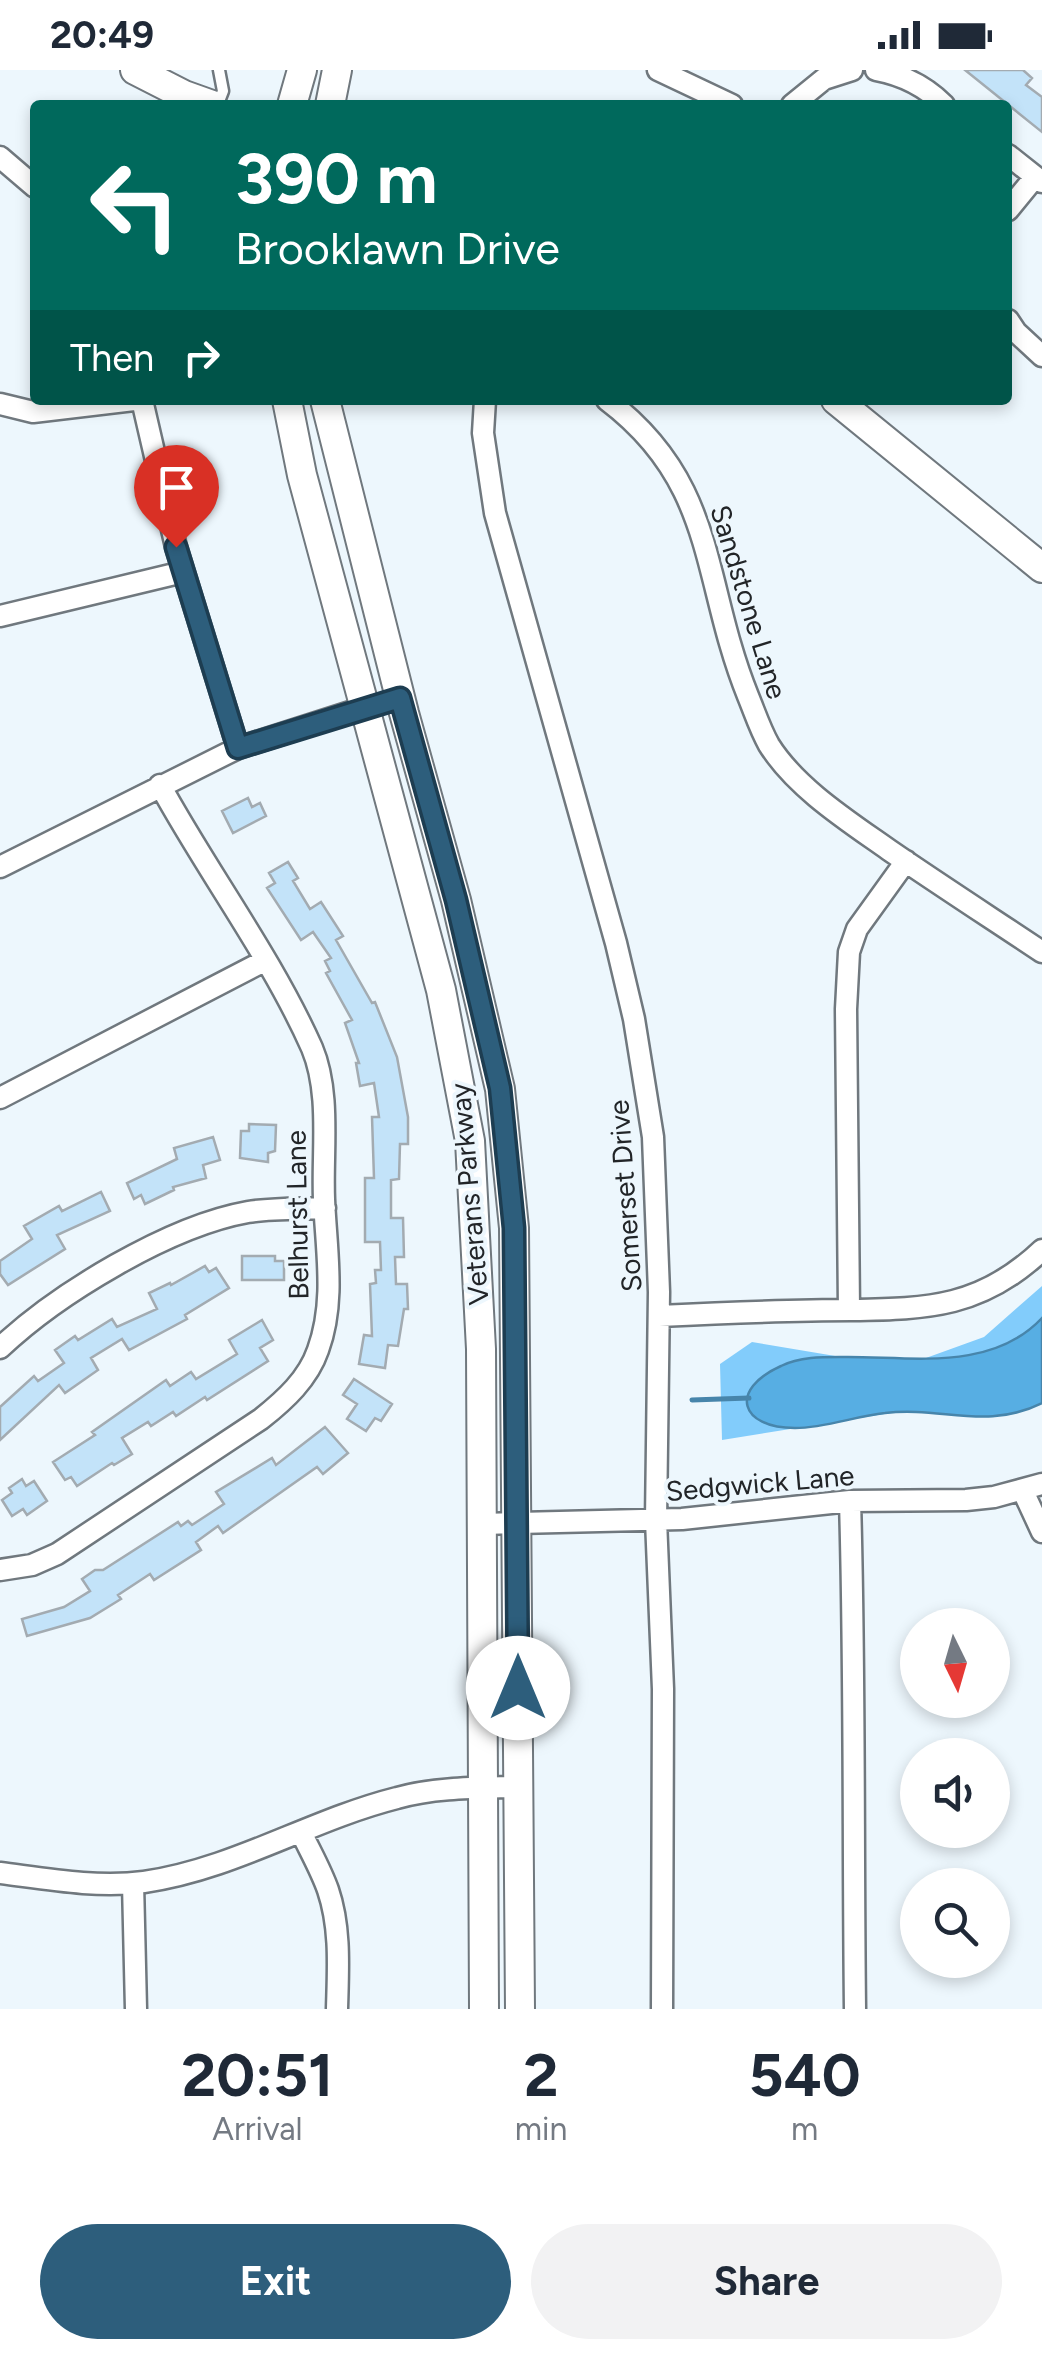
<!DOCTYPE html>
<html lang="en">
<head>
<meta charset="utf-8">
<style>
	:root { --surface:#fff; --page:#f2f2f3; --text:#1f2937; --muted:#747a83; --accent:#2d5e7c }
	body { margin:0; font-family:Figtree,sans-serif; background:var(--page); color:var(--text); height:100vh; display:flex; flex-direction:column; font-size:38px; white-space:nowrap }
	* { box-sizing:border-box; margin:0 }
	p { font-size:32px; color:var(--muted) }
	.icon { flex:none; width:55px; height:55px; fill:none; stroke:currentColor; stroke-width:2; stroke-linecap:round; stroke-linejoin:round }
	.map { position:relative; height:1939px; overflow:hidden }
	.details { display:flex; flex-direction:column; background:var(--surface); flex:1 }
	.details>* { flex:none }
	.hud { position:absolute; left:30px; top:30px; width:982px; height:305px; border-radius:10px; box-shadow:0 5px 15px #0003; background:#00695c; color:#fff; overflow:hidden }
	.needle { width:65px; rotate:175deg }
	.tools { position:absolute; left:900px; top:1538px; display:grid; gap:20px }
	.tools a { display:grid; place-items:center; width:110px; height:110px; border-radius:50%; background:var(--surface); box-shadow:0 5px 15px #0003; font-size:50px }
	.pin { position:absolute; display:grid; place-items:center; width:85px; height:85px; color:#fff; margin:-102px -42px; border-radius:50% 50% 50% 0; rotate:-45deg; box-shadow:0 0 10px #0007 }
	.pin .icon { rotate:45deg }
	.me { position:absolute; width:110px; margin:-55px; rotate:0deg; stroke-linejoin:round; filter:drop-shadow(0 0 8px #0008) }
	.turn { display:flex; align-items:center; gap:35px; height:210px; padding:0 40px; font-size:45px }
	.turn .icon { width:130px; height:130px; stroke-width:2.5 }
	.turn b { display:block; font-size:70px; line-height:85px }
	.then { display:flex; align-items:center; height:95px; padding:0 40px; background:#0003; gap:20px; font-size:38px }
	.eta { display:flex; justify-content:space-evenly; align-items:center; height:170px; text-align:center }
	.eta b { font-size:60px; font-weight:700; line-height:70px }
	.button { display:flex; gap:20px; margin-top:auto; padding:20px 40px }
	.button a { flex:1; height:115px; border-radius:60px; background:var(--accent); color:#fff; font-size:40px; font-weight:700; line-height:115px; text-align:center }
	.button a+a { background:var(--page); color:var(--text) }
	.status { display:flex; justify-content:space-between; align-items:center; height:70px; padding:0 50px; background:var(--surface); direction:ltr }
	.status svg { height:28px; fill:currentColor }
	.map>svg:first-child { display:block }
</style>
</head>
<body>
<div class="status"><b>20:49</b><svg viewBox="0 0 49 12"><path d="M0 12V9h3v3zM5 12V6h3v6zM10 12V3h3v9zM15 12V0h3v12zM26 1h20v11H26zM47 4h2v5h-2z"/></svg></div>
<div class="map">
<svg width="1042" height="1939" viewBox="0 0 1042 1939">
	<rect width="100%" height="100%" fill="#edf7fd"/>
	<path fill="#82ccfb" d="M1042 1216V1293L985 1328 722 1370 720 1294 752 1272 901 1297 984 1267Z"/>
	<path fill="#57aee3" stroke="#4785ab" stroke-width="2.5" d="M1042 1248V1333C986 1361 942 1336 885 1343 855 1346 826 1358 795 1358 740 1358 728 1320 781 1296 801 1286 826 1287 848 1287 915 1287 992 1301 1042 1248Z"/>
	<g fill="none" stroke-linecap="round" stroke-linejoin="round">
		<path stroke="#4785ab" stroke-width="5" d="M692 1330 749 1328"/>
	</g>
	<path fill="#c3e3f9" stroke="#a3abb1" stroke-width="2.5" d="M965 0H1023L1032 8 1026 15 1042 27V62Z
		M248 728 252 737 260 733 266 746 233 763 222 741Z
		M288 792 298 808 293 811 310 839 321 832 343 866 336 870 372 933 375 932 397 987 408 1047V1074H400L399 1109 391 1110V1148H403L404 1187H395L396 1214H407L408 1239H404L398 1276 388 1275 385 1298 359 1294 364 1265 372 1266 370 1214 376 1213 375 1200H381L380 1172H365V1108H374L372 1047H379L374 1013 360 1016 356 993H359L345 953 352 950 326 903 330 901 325 891 331 888 313 862 301 870 267 818 275 813 269 803Z
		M249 1054 276 1055 275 1081 268 1083V1092L240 1088 241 1061H249Z
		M213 1067 220 1090 203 1095 206 1108 173 1117 174 1120 145 1134 141 1125 134 1129 127 1113 177 1089 174 1078Z
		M101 1122 110 1141 57 1165 65 1179 8 1215 0 1204V1191L32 1169 24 1156 59 1136 62 1141Z
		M242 1186H275V1191H284V1210H242Z
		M205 1196 209 1202 216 1198 229 1218 185 1245 187 1249 129 1280 122 1269 91 1288 98 1300 65 1323 59 1315 0 1370V1337L34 1306 38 1311 64 1293 55 1280 75 1266 78 1270 112 1249 117 1257 157 1239 149 1223 170 1213 171 1215Z
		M262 1250 273 1270 260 1278 268 1291 207 1330 205 1327 176 1346 173 1342 151 1356 148 1352 122 1368 132 1384 114 1395 112 1393 77 1416 71 1407 65 1410 53 1392 95 1365 92 1362 166 1310 170 1316 191 1302 196 1309 237 1284 229 1270Z
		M354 1309 392 1334 381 1351 375 1348 366 1361 347 1349 357 1334 343 1325Z
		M325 1357 348 1383 323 1404 317 1397 223 1463 218 1456 196 1472 201 1480 154 1510 150 1504 118 1525 121 1529 90 1548 27 1566 22 1549 64 1537 90 1521 82 1509 95 1500H103L178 1452 181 1456 188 1451 192 1455 224 1434 216 1422 272 1388 276 1395Z
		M22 1409 26 1416 34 1411 47 1431 27 1445 23 1439 12 1446 2 1430 12 1423 9 1418Z"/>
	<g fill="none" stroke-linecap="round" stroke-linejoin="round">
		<g stroke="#70787e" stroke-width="15">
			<path id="lane" d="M218 34 223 21 219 0"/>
		</g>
		<g stroke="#70787e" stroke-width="25">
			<path id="street" d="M658 0 732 35
				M876 0C903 5 925 16 944 35
				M792 35 824 9 852 0
				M1008 85 1042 112
				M0 87 35 117
				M1008 140 1035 107
				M1008 250 1016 262 1042 286
				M142 330 176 477 238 678
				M485 330 483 363 495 443 616 873 634 949 653 1067 659 1222 656 1450 663 1619 662 1939
				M607 330C718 414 701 510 748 626 755 643 760 659 769 675 796 718 848 751 889 780 940 815 991 848 1042 882
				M0 334 33 342 134 330
				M0 546 183 502
				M0 797 238 678 366 637
				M0 1028 264 891
				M849 1240 846 939 849 882 857 859 906 791
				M659 1246C723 1243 787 1240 851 1240 929 1239 982 1237 1042 1180
				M0 1278C57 1224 169 1156 248 1142 273 1138 299 1139 325 1138
				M1023 1421 1042 1462
				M850 1431C855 1600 853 1769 855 1939
				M482 1454 682 1449 850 1431 966 1430 994 1427 1042 1414
				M0 1500 32 1495 57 1484 261 1349C285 1330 308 1309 318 1280 336 1231 326 1179 324 1129 322 1081 331 1023 312 978 271 886 208 803 160 715
				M301 1762C310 1781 321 1800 328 1820 341 1858 338 1900 337 1939
				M0 1803C47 1809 96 1818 144 1812 234 1799 310 1750 397 1728 436 1717 478 1718 518 1717
				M133 1813 136 1939"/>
		</g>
		<g stroke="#70787e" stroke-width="32">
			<path id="secondary" d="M135 0 184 25 212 35
				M292 35 302 0
				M330 35 337 0
				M287 330 302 405 441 920 470 1071 481 1279 484 1939
				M325 330 404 643 456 830 500 1019 514 1158 520 1939
				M836 330 1042 498"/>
		</g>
		<use href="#lane" stroke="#fff" stroke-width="10"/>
		<use href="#street" stroke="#fff" stroke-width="20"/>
		<use href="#secondary" stroke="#fff" stroke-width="28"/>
	</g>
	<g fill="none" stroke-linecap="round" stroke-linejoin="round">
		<g stroke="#1d3d51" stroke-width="25">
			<path id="route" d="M176 477 238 678 400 628 456 830 500 1018 514 1158 518 1618"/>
		</g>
		<use href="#route" stroke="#2d5e7c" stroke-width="18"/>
	</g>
	<g text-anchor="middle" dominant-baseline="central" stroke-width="8" stroke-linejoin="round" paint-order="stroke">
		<g font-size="28" fill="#222528" stroke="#edf7fd">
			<text transform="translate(749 532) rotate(73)">Sandstone Lane</text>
			<text transform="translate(469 1124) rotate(-95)">Veterans Parkway</text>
			<text transform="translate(625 1126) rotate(-94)">Somerset Drive</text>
			<text transform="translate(297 1145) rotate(-91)">Belhurst Lane</text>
			<text transform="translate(760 1413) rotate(-5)">Sedgwick Lane</text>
		</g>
	</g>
</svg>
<div class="tools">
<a><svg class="needle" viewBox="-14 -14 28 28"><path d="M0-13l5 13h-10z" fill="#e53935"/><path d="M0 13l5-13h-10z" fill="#747a83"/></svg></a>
<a><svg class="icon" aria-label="sound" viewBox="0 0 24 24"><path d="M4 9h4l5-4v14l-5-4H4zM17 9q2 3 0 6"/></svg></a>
<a><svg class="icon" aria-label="search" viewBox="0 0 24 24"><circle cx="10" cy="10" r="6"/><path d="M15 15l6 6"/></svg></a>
</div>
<div class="pin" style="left:176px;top:477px;background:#d93025"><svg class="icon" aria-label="arrive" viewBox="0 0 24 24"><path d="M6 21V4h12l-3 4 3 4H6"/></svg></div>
<svg class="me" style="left:518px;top:1618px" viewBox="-20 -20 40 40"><circle r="19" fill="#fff"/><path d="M0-13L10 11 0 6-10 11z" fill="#2d5e7c"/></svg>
<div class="hud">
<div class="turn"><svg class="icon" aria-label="left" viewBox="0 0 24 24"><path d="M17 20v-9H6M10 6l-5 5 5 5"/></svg><div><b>390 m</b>Brooklawn Drive</div></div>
<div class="then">Then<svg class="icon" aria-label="right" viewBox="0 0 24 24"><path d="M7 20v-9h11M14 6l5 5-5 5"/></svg></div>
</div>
</div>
<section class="details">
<div class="eta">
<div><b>20:51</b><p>Arrival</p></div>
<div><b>2</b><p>min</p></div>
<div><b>540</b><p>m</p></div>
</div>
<div class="button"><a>Exit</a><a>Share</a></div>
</section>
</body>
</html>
